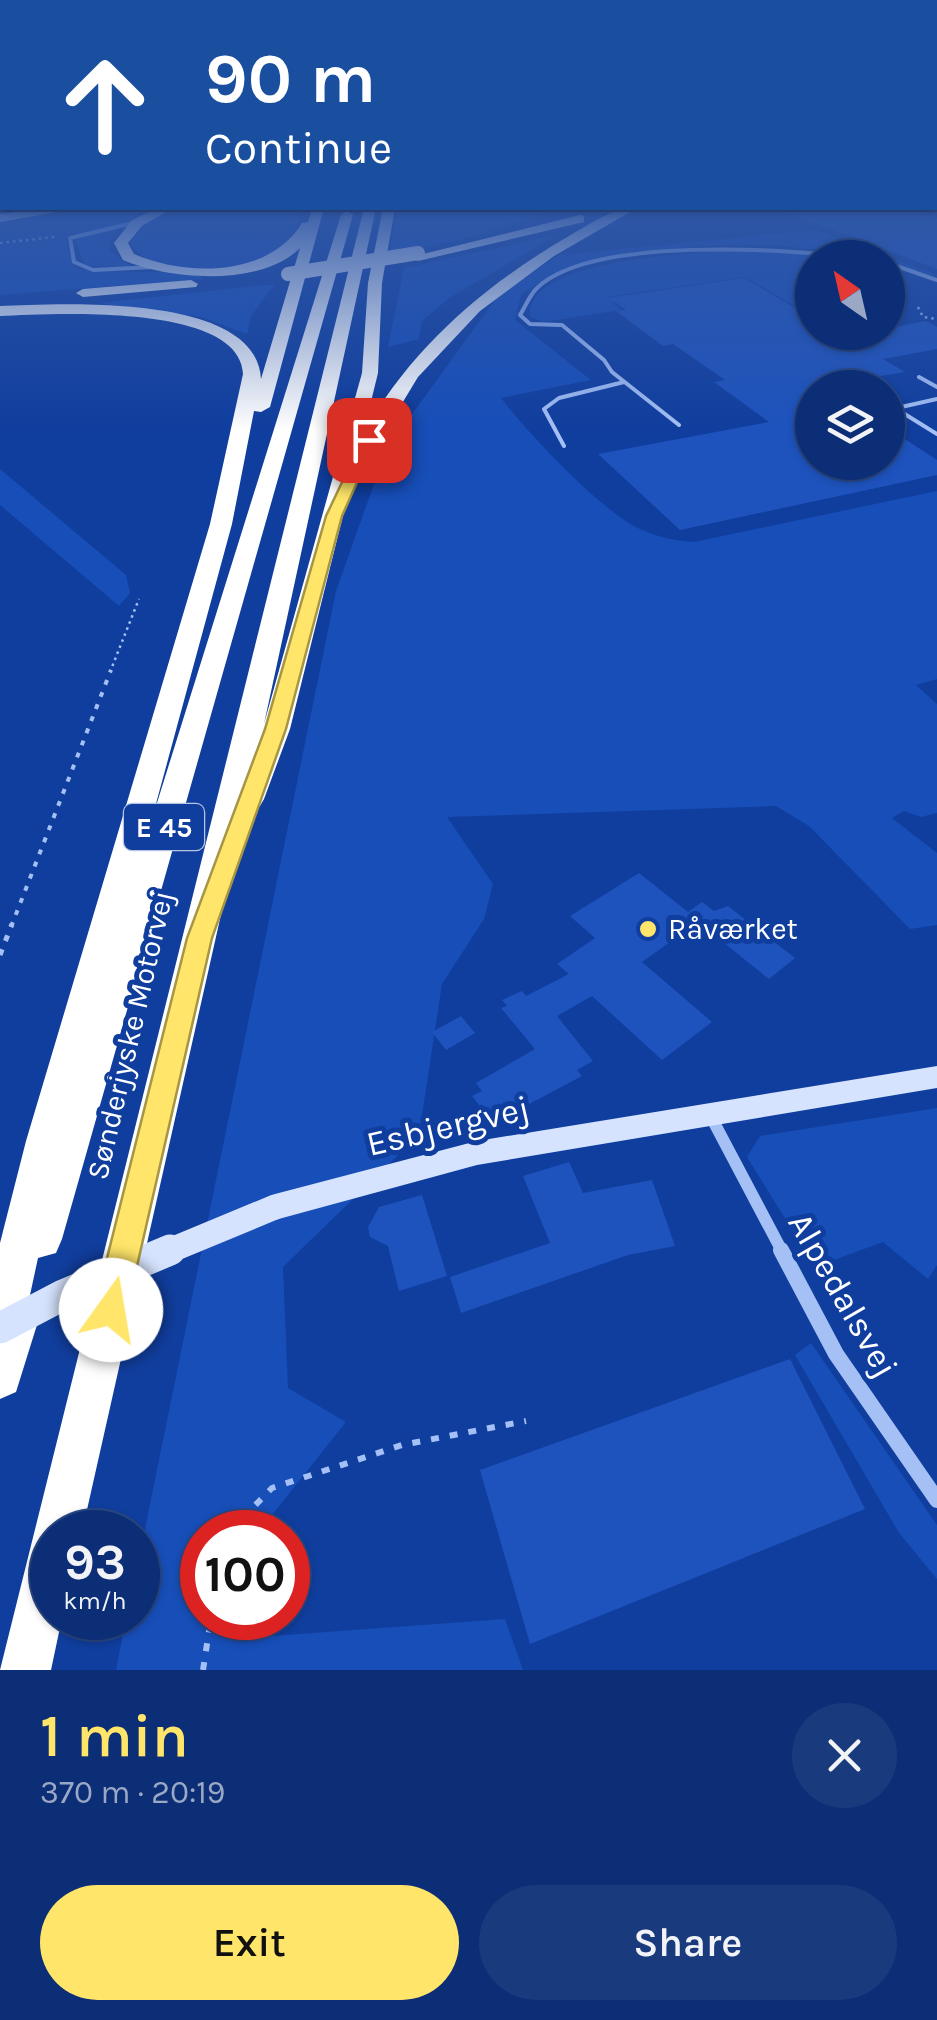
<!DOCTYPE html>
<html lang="en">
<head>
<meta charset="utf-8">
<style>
	:root { --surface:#0c2e76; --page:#1a3a7e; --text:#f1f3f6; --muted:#9aa8c5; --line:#2c4a88; --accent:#ffe569 }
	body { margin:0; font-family:Karla,sans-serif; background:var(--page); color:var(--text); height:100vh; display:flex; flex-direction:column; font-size:38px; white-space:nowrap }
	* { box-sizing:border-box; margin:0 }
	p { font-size:32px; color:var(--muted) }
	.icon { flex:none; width:55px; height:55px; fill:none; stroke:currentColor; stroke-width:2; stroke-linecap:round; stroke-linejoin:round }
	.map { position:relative; height:1670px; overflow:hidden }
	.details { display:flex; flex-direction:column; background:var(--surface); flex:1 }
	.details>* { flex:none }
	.guide { position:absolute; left:0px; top:0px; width:938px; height:210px; box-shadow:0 2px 8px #0004,0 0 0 2px var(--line); background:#1a4fa0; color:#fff; overflow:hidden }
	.needle { width:65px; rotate:326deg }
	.controls { position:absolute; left:795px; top:240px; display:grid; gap:20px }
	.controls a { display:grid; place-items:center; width:110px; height:110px; border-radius:50%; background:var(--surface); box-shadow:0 2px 8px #0004,0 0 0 2px var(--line); font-size:50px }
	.speed { position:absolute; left:30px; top:1510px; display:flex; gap:20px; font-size:50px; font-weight:700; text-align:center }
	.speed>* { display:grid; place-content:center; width:130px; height:130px; border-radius:50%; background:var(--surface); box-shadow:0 2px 8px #0004,0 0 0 2px var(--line); line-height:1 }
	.speed small { font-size:25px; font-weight:400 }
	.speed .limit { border:15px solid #d22; background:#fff; color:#111 }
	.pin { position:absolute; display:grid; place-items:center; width:85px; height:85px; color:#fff; margin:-42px; border-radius:20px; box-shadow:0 5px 15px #0006 }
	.me { position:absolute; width:110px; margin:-55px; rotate:13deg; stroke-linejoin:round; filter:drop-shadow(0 0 8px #0008) }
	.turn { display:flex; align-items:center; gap:35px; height:210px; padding:0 40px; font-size:45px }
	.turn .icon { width:130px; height:130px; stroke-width:2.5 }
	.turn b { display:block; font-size:70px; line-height:85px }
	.round { display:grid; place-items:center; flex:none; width:105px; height:105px; border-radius:52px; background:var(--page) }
	.headline { display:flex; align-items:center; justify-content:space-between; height:170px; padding:0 40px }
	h1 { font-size:60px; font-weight:600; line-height:75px; color:var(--accent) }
	.primary-button { display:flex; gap:20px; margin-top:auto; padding:20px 40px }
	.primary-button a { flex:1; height:115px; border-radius:60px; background:var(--accent); color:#111; font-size:40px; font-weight:600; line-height:115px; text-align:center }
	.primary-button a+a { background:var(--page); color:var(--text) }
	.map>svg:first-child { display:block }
</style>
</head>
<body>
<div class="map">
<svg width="937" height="1670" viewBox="0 0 937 1670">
	<rect width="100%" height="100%" fill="#103e9e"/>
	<path fill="#174eb8" d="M93 208H154C135 218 109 227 109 251L132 267 85 266 75 240 83 234 70 233 66 239 74 267 91 271 197 273 203 279 0 295V221Z
		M177 208H303C297 223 292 245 276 254 245 272 146 279 130 242L148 221Z
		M398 208H553C502 233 445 243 389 254Z
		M814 230 937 275V277L888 261V258C852 257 816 248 781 246 708 242 578 250 521 295L515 320 591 380 501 398C531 436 587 495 627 522 645 534 673 541 694 542L937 491V679L916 685 937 704V813L921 817 904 811 892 818 937 853V925L910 929 809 826 776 806 447 817 493 884 484 919 442 984 419 1135 283 1267 288 1388 346 1422 268 1520 266 1532H202V1618H258L257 1637 505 1619 523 1670H116L126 1618H138V1563L336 591 386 450 498 296 559 255Z
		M557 235 449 298 422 321 419 339 388 347 404 268Z
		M764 250 851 257 812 258V316L745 277 608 297 621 310 543 322 530 317C523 255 721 251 764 250Z
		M275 284 251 316 247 334 202 317 99 303Z
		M0 469 126 575 130 593 119 606 0 505Z
		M937 1108V1265L928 1279 883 1242 815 1267 747 1157 760 1136Z
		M811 1343 937 1525V1579L899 1533 795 1355Z"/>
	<path fill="#1e53bd" d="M775 208H913L937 218V269Z
		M744 278 812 318V332H888V328L926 321 937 327V349L883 359 905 372 863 379 877 388H812V462H888V428L937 460V475L680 530 598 454 769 422 714 382 725 380 673 344 663 346 616 311 626 310 608 298Z
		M639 873 688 912 702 902 714 911 728 906 795 958 769 979 698 922 642 962 712 1022 662 1060 592 996 557 1016 593 1061 577 1070 582 1076 503 1118 498 1111 488 1117 472 1096 482 1091 476 1083 535 1049 501 1008 507 1006 502 1000 522 991 526 996 569 974 557 964 595 938 570 916Z
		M461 1016 475 1033 446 1050 432 1032Z
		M569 1162 583 1193 652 1180 675 1246 628 1255 461 1313 450 1277 550 1243 523 1176Z
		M422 1195 447 1276 399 1291 388 1246 370 1237 368 1227 379 1207Z
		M790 1359 865 1509 530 1644 480 1470Z"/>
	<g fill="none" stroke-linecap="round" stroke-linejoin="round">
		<path stroke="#a5c0f5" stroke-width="2.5" stroke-dasharray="2.5 4" stroke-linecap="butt" d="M0 243 55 237
			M918 307 923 317 937 319
			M110 672 139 599"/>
		<path stroke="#a5c0f5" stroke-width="4" stroke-dasharray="5 8" stroke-linecap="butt" d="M11 927 111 670"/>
		<path stroke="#a5c0f5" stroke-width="5" stroke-dasharray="6 9" stroke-linecap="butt" d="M0 955 12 924"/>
		<path stroke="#a5c0f5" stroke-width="6" stroke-dasharray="8 11" stroke-linecap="butt" d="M229 1532 272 1488 402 1445 526 1421
			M203 1670 211 1618"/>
		<path stroke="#a5c0f5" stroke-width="4" d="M137 222 70 238 74 262 93 270 153 267
			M888 263 937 280
			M919 377 937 387
			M895 408 937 434
			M888 410 937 399
			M679 425 612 372 604 360 562 325 530 324 520 315C525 307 530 295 536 289 590 235 788 249 860 258
			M564 446 544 409 559 398 624 382"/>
		<path stroke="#a5c0f5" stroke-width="12" d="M709 1113 783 1253"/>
		<path stroke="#a5c0f5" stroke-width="16" d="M781 1250 836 1354 937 1500"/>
		<path fill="#d6e3fe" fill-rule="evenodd" d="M937 1066V1088L477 1165 275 1220 265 1216 262 1207 265 1198 275 1194 477 1141Z"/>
		<path fill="#fff" fill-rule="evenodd" d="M49 208H79L0 222V214Z
			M158 208H173L142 226 128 243 134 254C187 277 269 277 302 223L308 222 312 208H324L270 407 261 412 254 411 232 524 151 822 341 215 347 211 353 215 62 1239 56 1253 38 1258 30 1295 41 1312 16 1392 0 1399V1243L26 1141 210 524 243 374C240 302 51 314 0 316V306C60 304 257 292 261 379L300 248C261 287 170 280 123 260L114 243 132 220Z
			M364 208H376L264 724 362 373 368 283 383 208H395L382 283 378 373 363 434C412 346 487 283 574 233 593 222 615 207 637 208L554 256 480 311 418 377 369 458 357 459 290 729 264 799 260 806 245 808 82 1532H52V1618H62L51 1670H0Z
			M580 215 584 216V222L418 261 411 257Z
			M191 280 198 284 196 287 83 297 76 293 83 289Z"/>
		<path stroke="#d6e3fe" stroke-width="25" d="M164 1253 275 1207"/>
		<path stroke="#d6e3fe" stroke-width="31" d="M0 1328 63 1295 170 1250"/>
		<path stroke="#fff" stroke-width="14" d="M288 274 418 253"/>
	</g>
	<linearGradient id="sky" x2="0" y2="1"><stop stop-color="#092257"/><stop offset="0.46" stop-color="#3158a6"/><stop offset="1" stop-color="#3158a6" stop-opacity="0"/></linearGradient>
	<rect width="937" height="431" fill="url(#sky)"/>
	<path fill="#ffe569" stroke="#a69544" stroke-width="2.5" d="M369 436 376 440 342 516 286 729 212 938 127 1310 122 1321 111 1326 99 1321 94 1310 187 938 265 729 326 516 362 440Z"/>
	<circle fill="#ffe569" stroke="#103e9e" stroke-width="4" cx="648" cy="929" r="10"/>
	<g text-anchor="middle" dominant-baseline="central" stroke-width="10" stroke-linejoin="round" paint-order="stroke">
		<rect fill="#103e9e" stroke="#b7c5e2" stroke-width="2.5" x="124" y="804" width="80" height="46" rx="8"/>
		<g font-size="28" font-weight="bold" fill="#fff">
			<text x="164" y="827">E 45</text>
		</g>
		<g font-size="30" fill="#fff" stroke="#103e9e" text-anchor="start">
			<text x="668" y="929">Råværket</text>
		</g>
		<g font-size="30" fill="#fff" stroke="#103e9e">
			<text transform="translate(130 1035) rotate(-77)">Sønderjyske Motorvej</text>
		</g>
		<g font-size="35" fill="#fff" stroke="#103e9e">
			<text transform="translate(448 1126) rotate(-13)">Esbjergvej</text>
			<text transform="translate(843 1295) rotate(60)">Alpedalsvej</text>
		</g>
	</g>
</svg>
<div class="controls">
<a><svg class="needle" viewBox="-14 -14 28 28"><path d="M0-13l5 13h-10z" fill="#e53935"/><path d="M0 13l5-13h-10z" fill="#9aa8c5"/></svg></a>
<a><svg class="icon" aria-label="layers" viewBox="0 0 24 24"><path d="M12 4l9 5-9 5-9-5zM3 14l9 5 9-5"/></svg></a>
</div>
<div class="speed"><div>93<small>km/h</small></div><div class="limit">100</div></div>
<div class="pin" style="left:369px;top:440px;background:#d93025"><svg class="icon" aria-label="arrive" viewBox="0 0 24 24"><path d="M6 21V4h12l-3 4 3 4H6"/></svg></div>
<svg class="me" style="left:111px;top:1310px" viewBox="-20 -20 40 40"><circle r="19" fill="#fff"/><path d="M0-13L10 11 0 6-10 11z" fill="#ffe569"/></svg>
<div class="guide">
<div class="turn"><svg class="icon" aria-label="ahead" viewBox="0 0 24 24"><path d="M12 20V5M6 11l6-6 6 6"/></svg><div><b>90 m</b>Continue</div></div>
</div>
</div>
<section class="details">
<div class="headline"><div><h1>1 min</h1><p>370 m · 20:19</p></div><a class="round"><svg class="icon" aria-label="close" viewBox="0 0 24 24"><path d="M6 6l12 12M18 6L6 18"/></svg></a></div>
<div class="primary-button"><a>Exit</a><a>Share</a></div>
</section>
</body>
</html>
